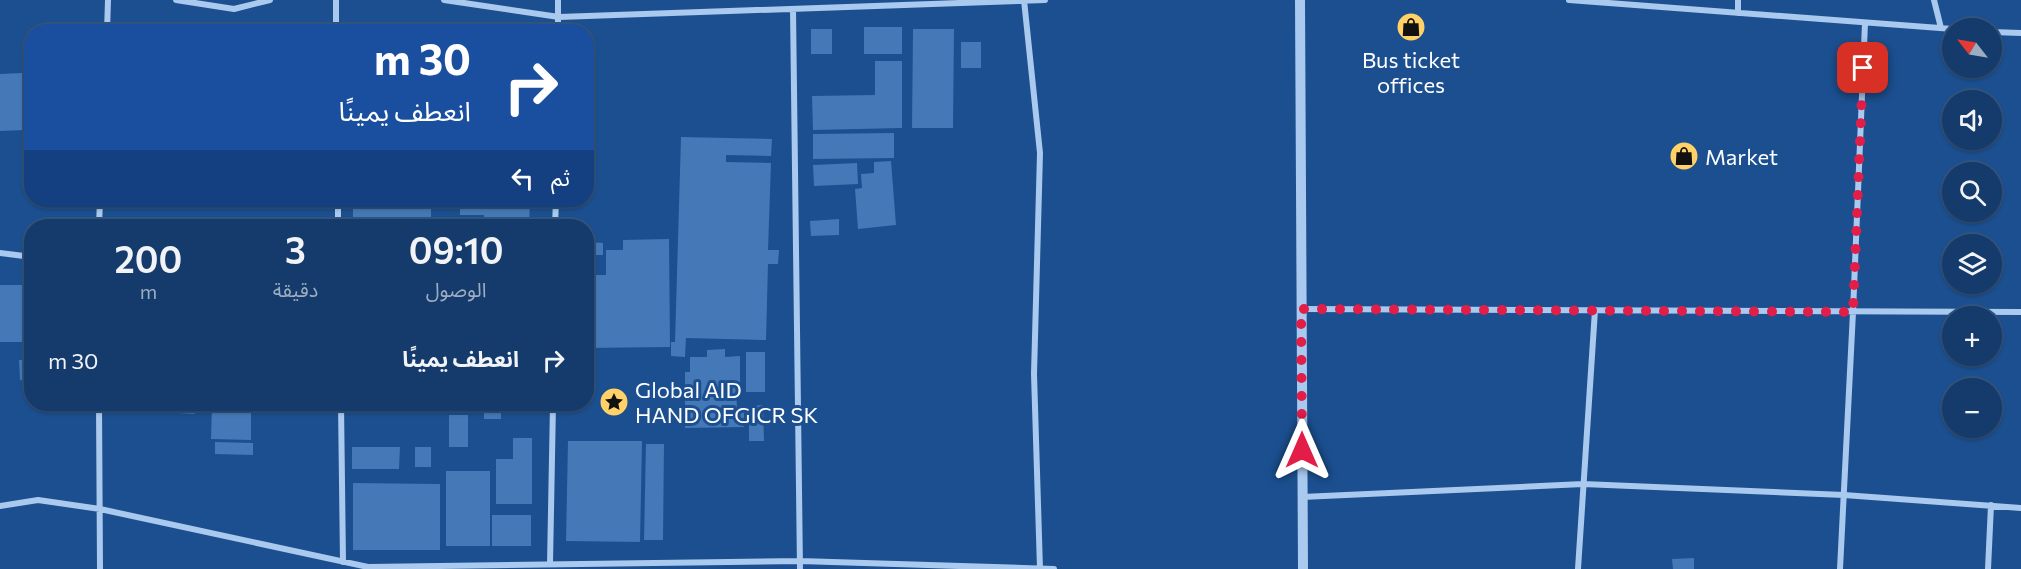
<!DOCTYPE html>
<html lang="ar">
<head>
<meta charset="utf-8">
<style>
	:root { --surface:#143b6b; --page:#214673; --text:#f1f3f6; --muted:#9dadc1; --line:#33557e }
	body { margin:0; font-family:Commissioner,"Noto Sans Arabic",sans-serif; background:var(--page); color:var(--text); direction:rtl; height:100vh; display:flex; flex-direction:column; font-size:22px; white-space:nowrap }
	* { box-sizing:border-box; margin:0 }
	p { font-size:20px; color:var(--muted) }
	.icon { flex:none; width:33px; height:33px; fill:none; stroke:currentColor; stroke-width:2; stroke-linecap:round; stroke-linejoin:round }
	.map { position:relative; flex:1; overflow:hidden; direction:ltr }
	.side { position:absolute; left:24px; top:219px; width:570px; height:192px; display:flex; flex-direction:column; background:var(--surface); border-radius:24px; box-shadow:0 2px 4px #0004,0 0 0 2px var(--line); direction:rtl }
	.side>* { flex:none }
	.banner { position:absolute; left:24px; top:24px; width:570px; height:183px; border-radius:24px; box-shadow:0 2px 4px #0004,0 0 0 2px var(--line); direction:rtl; background:#1a4fa0; color:#fff; overflow:hidden }
	.needle { width:39px; rotate:301deg }
	.tools { position:absolute; left:1942px; top:18px; display:grid; gap:12px }
	.tools a { display:grid; place-items:center; width:60px; height:60px; border-radius:50%; background:var(--surface); box-shadow:0 2px 4px #0004,0 0 0 2px var(--line); font-size:30px }
	.pin { position:absolute; display:grid; place-items:center; width:51px; height:51px; color:#fff; margin:-26px; border-radius:12px; box-shadow:0 3px 9px #0006 }
	.me { position:absolute; width:66px; margin:-33px; rotate:0deg; stroke-linejoin:round; filter:drop-shadow(0 0 4px #0008) }
	.turn { display:flex; align-items:center; gap:21px; height:126px; padding:0 24px; font-size:27px }
	.turn .icon { width:78px; height:78px; stroke-width:2.5 }
	.turn b { display:block; font-size:42px; line-height:51px }
	.then { display:flex; align-items:center; height:57px; padding:0 24px; background:#0003; gap:12px; font-size:22px }
	.eta { display:flex; justify-content:space-evenly; align-items:center; height:102px; text-align:center }
	.eta b { font-size:36px; font-weight:600; line-height:42px }
	ul { padding:0; list-style:none }
	li { display:flex; align-items:center; gap:18px; height:78px; padding:0 24px }
	li div { flex:1 }
	li b { display:block; font-size:22px }
	li em { font-style:normal }
	.map>svg:first-child { display:block }
</style>
</head>
<body>
<div class="map">
<svg width="2021" height="569" viewBox="0 0 2021 569">
	<rect width="100%" height="100%" fill="#1b4f8f"/>
	<path fill="#4478b7" d="M109 26 129 27V32H109Z
		M55 27V32H37V28Z
		M864 27H902V54H864Z
		M811 29H832V54H811Z
		M913 29H954L953 128H912Z
		M961 42H981V68H961Z
		M875 61H902V128L813 130 812 96 875 95Z
		M22 73 25 130 0 131V74Z
		M894 133V158L813 159V134Z
		M681 137 772 139 771 156 726 155V162L771 163 768 250H779L778 264H768L766 340 686 338 685 357 671 356V342H675Z
		M891 161 896 225 858 229 855 189 862 188 861 174 874 173V162Z
		M857 163 858 184 814 186 813 165Z
		M365 200H431V226H353V207H365Z
		M441 200H530L529 226H484V215H460V205L441 204Z
		M443 218H480V226H443Z
		M839 219V235L811 236 810 221Z
		M669 239 670 347 586 348V275H606V250H623V240Z
		M586 242 603 243V255H586Z
		M0 285H32V342H0Z
		M725 349V357L740 356V384H736L737 410H744V427L685 428V372H690V357H707V350Z
		M746 352H765V392H746Z
		M32 359V380H20L19 360Z
		M176 404H196L195 414 176 413Z
		M212 404H251V440L211 439Z
		M484 404H501V419H484Z
		M763 405 764 441H749V406Z
		M449 415H468V447H449Z
		M513 438H532V504H496V459H513Z
		M568 441H642L640 542 566 541Z
		M215 442 253 443V455L215 454Z
		M646 444H664L663 540H644Z
		M352 447H400L399 469H352Z
		M415 447H431V467H415Z
		M446 471H490V546H446Z
		M353 483 440 484V550H353Z
		M492 515H531V546H492Z
		M1694 558V569H1673L1672 559Z"/>
	<g fill="none" stroke-linecap="round" stroke-linejoin="round">
		<path stroke="#a9c9ee" stroke-width="6" d="M176 0 234 9 270 0
			M336 0V32
			M444 0 559 17 1045 0
			M1024 0 1040 153 1034 374 1040 569
			M1569 0 1953 29
			M1934 0 1941 28
			M793 9 800 569
			M1738 13V0
			M107 32 108 0
			M558 32V0
			M1992 32 2021 33
			M338 200V226
			M99 226 100 200
			M555 226 556 200
			M0 253 32 257
			M1301 309 2021 312
			M99 404 100 569
			M341 404 343 562
			M1302 497 1583 484 1844 495 2021 508
			M0 506 38 500 100 509 368 567 800 561 1054 569
			M550 564 553 404
			M1578 569 1595 310
			M1840 569 1853 312 1865 23
			M1988 569 1991 505"/>
		<path stroke="#a9c9ee" stroke-width="10" d="M1300 0 1303 569"/>
	</g>
	<g fill="none" stroke-linecap="round" stroke-linejoin="round">
		<path stroke="#e11d48" stroke-width="10" stroke-dasharray="0 18" d="M1302 450 1301 309 1853 312 1863 68"/>
	</g>
	<defs>
		<g id="shop-disc" transform="scale(1.5)"><circle r="9.5" fill="#ffd166" stroke="#1b4f8f"/><path d="M-5-2.5h2.3a2.7 3.5 0 0 1 5.4 0H5L5.5 6h-11ZM-1.5-2.5h3a1.5 2.3 0 0 0-3 0Z" fill="#111"/></g>
		<g id="sight-disc" transform="scale(1.5)"><circle r="9.5" fill="#ffd166" stroke="#1b4f8f"/><path d="M0-6L1.8-2.2L6-1.7L2.9 1.2L3.7 5.4L0 3.3L-3.7 5.4L-2.9 1.2L-6-1.7L-1.8-2.2Z" fill="#111"/></g>
	</defs>
	<g fill-rule="evenodd">
		<use href="#shop-disc" x="1411" y="27"/>
		<use href="#shop-disc" x="1684" y="156"/>
		<use href="#sight-disc" x="614" y="402"/>
	</g>
	<g text-anchor="middle" dominant-baseline="central" stroke-width="6" stroke-linejoin="round" paint-order="stroke">
		<g font-size="22" fill="#fff" stroke="#1b4f8f" text-anchor="start">
			<text x="1411" y="59" text-anchor="middle">Bus ticket<tspan x="1411" dy="25">offices</tspan></text>
			<text x="1705" y="156">Market</text>
			<text x="635" y="389">Global AID<tspan x="635" dy="25">HAND OFGICR SK</tspan></text>
		</g>
	</g>
</svg>
<div class="tools">
<a><svg class="needle" viewBox="-14 -14 28 28"><path d="M0-13l5 13h-10z" fill="#e53935"/><path d="M0 13l5-13h-10z" fill="#9dadc1"/></svg></a>
<a><svg class="icon" aria-label="sound" viewBox="0 0 24 24"><path d="M4 9h4l5-4v14l-5-4H4zM17 9q2 3 0 6"/></svg></a>
<a><svg class="icon" aria-label="search" viewBox="0 0 24 24"><circle cx="10" cy="10" r="6"/><path d="M15 15l6 6"/></svg></a>
<a><svg class="icon" aria-label="layers" viewBox="0 0 24 24"><path d="M12 4l9 5-9 5-9-5zM3 14l9 5 9-5"/></svg></a>
<a>+</a>
<a>−</a>
</div>
<div class="pin" style="left:1863px;top:68px;background:#d93025"><svg class="icon" aria-label="arrive" viewBox="0 0 24 24"><path d="M6 21V4h12l-3 4 3 4H6"/></svg></div>
<svg class="me" style="left:1302px;top:450px" viewBox="-20 -20 40 40"><path d="M0-17L14 15 0 8-14 15z" fill="#e11d48" stroke="#fff" stroke-width="4"/></svg>
<div class="banner">
<div class="turn"><svg class="icon" aria-label="right" viewBox="0 0 24 24"><path d="M7 20v-9h11M14 6l5 5-5 5"/></svg><div><b>30 m</b>انعطف يمينًا</div></div>
<div class="then">ثم<svg class="icon" aria-label="left" viewBox="0 0 24 24"><path d="M17 20v-9H6M10 6l-5 5 5 5"/></svg></div>
</div>
<section class="side">
<div class="eta">
<div><b>09:10</b><p>الوصول</p></div>
<div><b>3</b><p>دقيقة</p></div>
<div><b>200</b><p>m</p></div>
</div>
<ul>
<li><svg class="icon" aria-label="right" viewBox="0 0 24 24"><path d="M7 20v-9h11M14 6l5 5-5 5"/></svg><div><b>انعطف يمينًا</b></div><em>30 m</em></li>
</ul>
</section>
</div>
</body>
</html>
